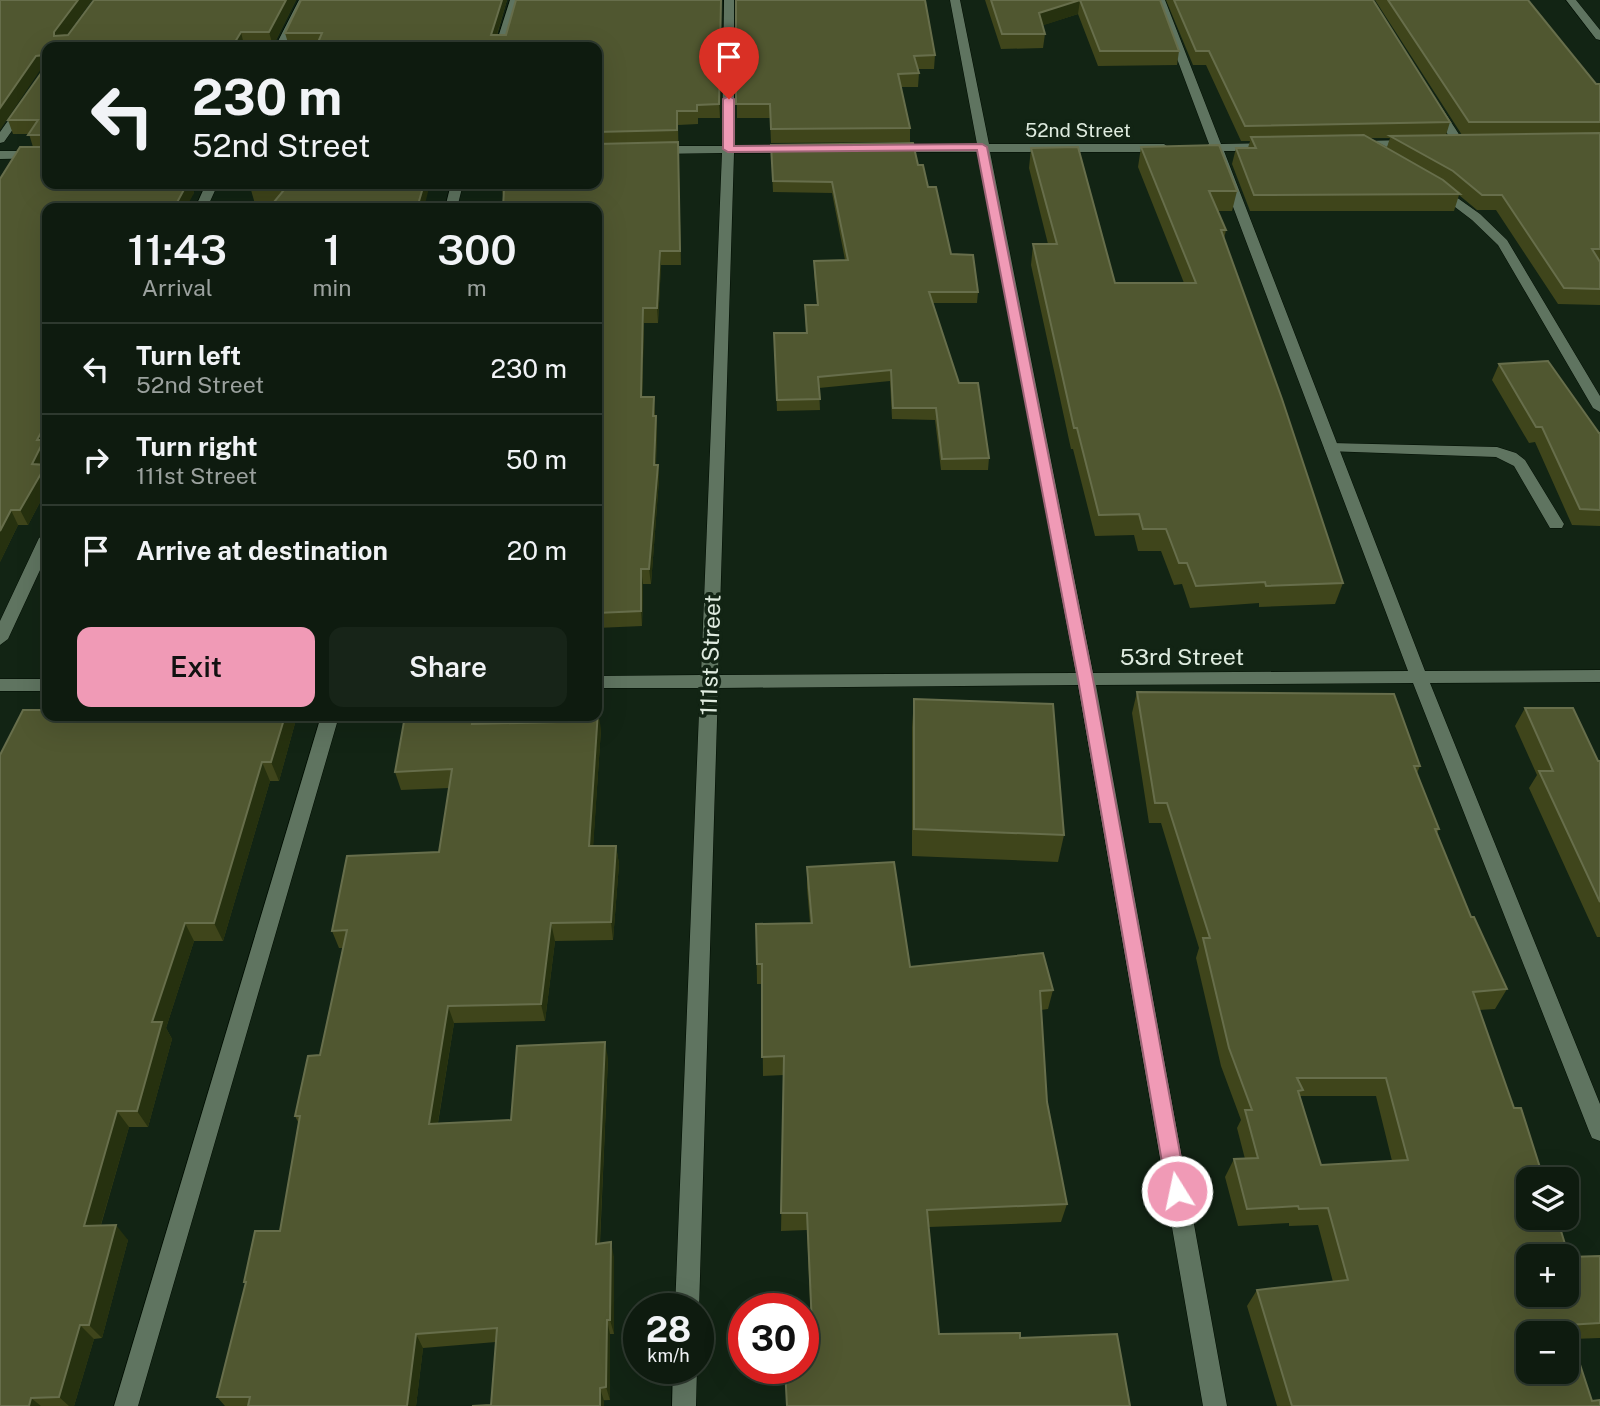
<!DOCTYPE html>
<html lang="en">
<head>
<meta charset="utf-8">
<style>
	:root { --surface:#0e1b0f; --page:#172418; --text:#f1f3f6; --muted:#9ba19e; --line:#2e392f; --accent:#f09ab6 }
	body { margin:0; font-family:"Public Sans",sans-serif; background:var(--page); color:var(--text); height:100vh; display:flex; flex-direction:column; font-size:26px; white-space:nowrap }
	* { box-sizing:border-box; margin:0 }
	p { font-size:23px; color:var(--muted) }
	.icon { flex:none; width:38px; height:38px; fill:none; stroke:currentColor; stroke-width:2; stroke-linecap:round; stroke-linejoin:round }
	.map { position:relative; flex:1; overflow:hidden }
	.side { position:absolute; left:42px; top:203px; width:560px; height:518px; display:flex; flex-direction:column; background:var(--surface); border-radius:14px; box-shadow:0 7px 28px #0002,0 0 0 2px var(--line) }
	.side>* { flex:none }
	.hud { position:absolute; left:42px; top:42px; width:560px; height:147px; border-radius:14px; box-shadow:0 7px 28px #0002,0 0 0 2px var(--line); background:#0e1b0f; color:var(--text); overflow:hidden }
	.tools { position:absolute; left:1516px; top:1167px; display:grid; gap:14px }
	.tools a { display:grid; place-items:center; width:63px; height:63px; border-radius:14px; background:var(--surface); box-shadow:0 7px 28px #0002,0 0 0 2px var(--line); font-size:35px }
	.speed { position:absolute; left:623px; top:1293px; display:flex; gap:14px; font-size:35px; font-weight:700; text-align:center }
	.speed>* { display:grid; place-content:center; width:91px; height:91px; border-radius:50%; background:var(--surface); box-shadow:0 7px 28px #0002,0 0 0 2px var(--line); line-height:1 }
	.speed small { font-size:18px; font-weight:400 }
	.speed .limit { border:10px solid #d22; background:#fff; color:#111 }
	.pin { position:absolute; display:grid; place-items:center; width:60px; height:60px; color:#fff; margin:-72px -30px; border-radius:50% 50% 50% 0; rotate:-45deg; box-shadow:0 0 7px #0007 }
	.pin .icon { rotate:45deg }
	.me { position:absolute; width:77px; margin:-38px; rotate:350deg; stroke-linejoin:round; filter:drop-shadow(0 0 5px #0008) }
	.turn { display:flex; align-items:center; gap:24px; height:147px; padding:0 35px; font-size:32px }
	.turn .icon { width:91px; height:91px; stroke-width:2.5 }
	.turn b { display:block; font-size:49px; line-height:60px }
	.eta { display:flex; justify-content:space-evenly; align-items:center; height:119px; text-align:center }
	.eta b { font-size:42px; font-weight:600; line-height:49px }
	.primary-button { display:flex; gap:14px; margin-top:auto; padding:14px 35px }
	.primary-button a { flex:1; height:80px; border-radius:14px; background:var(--accent); color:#111; font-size:28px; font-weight:600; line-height:80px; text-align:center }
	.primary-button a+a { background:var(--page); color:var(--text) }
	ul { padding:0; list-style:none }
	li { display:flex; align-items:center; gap:21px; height:91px; padding:0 35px; border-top:2px solid var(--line) }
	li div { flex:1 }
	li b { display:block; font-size:26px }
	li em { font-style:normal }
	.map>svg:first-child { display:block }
</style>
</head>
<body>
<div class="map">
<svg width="1600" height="1406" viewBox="0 0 1600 1406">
	<rect width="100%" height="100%" fill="#122414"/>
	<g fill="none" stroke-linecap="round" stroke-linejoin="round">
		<g stroke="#010d02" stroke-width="1">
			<path id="service" d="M1331 443 1497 447 1516 453 1525 460 1564 524 1562 528H1550L1514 466 1496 457 1326 451 1324 448Z"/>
		</g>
		<g stroke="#010d02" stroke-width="1">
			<path id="minor" d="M299 0H309L285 47H275Z
				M510 0H520L505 47H495Z
				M724 0H734V146L793 145 799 149 793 153H734L718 675 1076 673 978 152H891L885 148 891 144H977L950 0H960L989 144H1164L1170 148 1164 152H990L1093 673 1408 671 1212 151 1203 148 1209 144 1155 0H1165L1221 144 1272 143 1278 147 1272 151H1224L1425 671 1600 670V682L1430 683 1600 1104V1141L1592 1138 1589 1131 1413 683 1096 685 1227 1406H1203L1078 685 718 688 699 1309H675L700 688H597V676L701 675 722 153 656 154 650 150 656 146H722Z
				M1566 0H1576L1600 30V40L1596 39Z
				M47 70V81L4 142 0 143V132L43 71Z
				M1432 105H1440L1464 142 1462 144H1454L1430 107Z
				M1412 140 1418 143 1416 145 1356 149 1350 145 1356 141Z
				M0 151H47V158L0 159Z
				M206 184H218L207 208H195Z
				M451 184H463L457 208H445Z
				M1438 184 1480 214 1507 240 1600 396V412L1593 408 1498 245 1472 220 1434 191V185Z
				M47 533V555L8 639 0 645V621L39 538Z
				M0 679H47V691H0Z
				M321 716H339L138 1406H114Z
				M673 1368H697L696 1406H672Z"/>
		</g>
		<use href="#service" fill="#5f7460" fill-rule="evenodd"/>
		<use href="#minor" fill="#5f7460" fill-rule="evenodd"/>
	</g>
	<path fill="#3f451b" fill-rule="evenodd" d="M0 0H92L66 35 296 0 273 46 244 45 47 184H196L193 195 47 208 46 465 47 468V489L28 525H18L0 562 33 147 29 134H13L8 120 44 69H41Z
		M507 0 497 35H506L516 0H721L720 118H698V124L678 125 681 265H661L658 323H644L642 397H654L655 416H656L657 430 656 465H658L659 479 651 584H643L642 626 597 628V208L504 202 502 189 597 184V47L289 46 285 33Z
		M736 0 935 55 934 69H918L919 73 918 87H901L910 128V142L771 143 770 118H737Z
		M985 0H1160L1179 51 1177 65 1098 66 1078 14 1043 25 1045 34 1043 48 1001 49Z
		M1166 0H1373L1450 122 1446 135H1462L1375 0H1528L1596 84H1600V305L1558 304 1496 210H1477L1459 195 1454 211H1250L1232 164 1236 148H1248L1250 141H1241L1206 65H1193ZM1370 138H1390L1387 147Z
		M771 145 918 165 928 187 951 254 978 292 977 303H933L959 383 989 458 988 470H941L935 420 892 419 890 381 819 388 820 410 777 411 774 333H806L805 305H817L814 272V261L845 260 832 193 773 192Z
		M1141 147 1237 191 1232 211H1218L1226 230 1224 239 1343 583 1335 604 1259 607V603L1190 608 1182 584 1174 585 1161 551H1138L1134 535 1095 536 1073 449H1071L1031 265 1033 244H1048L1029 168 1031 148 1115 283H1184L1138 167Z
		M254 184 424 208 255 204 251 190Z
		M1499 364 1600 433V526L1572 525 1535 442 1529 443 1492 380Z
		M1137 692 1420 766 1417 773 1439 829 1437 833 1471 917 1507 989 1495 1009 1479 1010 1514 1108 1569 1257 1600 1256V1338L1572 1339 1592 1401 1600 1406H1277L1247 1306 1257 1290 1333 1282 1318 1225 1289 1226V1223L1238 1226 1225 1177 1234 1159H1245L1237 1128 1241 1120 1221 1066 1196 958 1199 948 1161 823H1149L1132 713ZM1300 1096H1376L1392 1161 1321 1165Z
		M914 699 1064 835 1058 862 912 856V727Z
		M1525 708 1598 761H1600V937H1597L1529 788 1537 775 1515 726Z
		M47 716H297L279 781H270L223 941H194L166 1028 172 1039 148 1127H129L101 1225 128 1240 102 1338 94 1339 74 1406H0Z
		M405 716H478V724L601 729 593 846H616L619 864 613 940 555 941 545 1021 454 1023 438 1123 511 1120 608 1058 600 1243 614 1257V1334H610V1400L491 1405 496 1342 423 1348 416 1406H225L217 1397 246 1284 244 1282 280 1231 299 1124 295 1116 320 1055 343 948H339L332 931 439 852 449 788 401 790 395 772Z
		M807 867 910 967 1053 990 1048 1009 1041 1010 1047 1102 1067 1204 1061 1222 929 1227 939 1334 1020 1338 1130 1406H787L784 1368H803L812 1349 807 1230 781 1231 784 1075 763 1076 762 984H757L756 924 810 923 807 888Z"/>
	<path fill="#26310f" d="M78 0H92L59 46 54 32Z
		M286 0H296L273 46 269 32Z
		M502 0H507L493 47 491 35Z
		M721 0 720 118 719 104Z
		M1080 0 1078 14 1038 27 1039 13Z
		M241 32 244 45 243 47H232Z
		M44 55 47 68 41 69 0 130V108L36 56Z
		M187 184H196L193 195 186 208H174Z
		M424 184H430L424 208H417Z
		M660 251 661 265 658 323 657 308Z
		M643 308 644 323 642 412 641 397Z
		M656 416 657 430 655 480 654 465Z
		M47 422V461L46 465 47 468V489L28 525 20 510 37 440Z
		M658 465 659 479 651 584 649 569Z
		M11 510 18 525 0 562V531Z
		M641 569 643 584 642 626 641 611Z
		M598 711 601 729 592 864 589 846Z
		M285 716H297L279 781 271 762Z
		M473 716H478L479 719 476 742 472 724Z
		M262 762 270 781 223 941 214 923Z
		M616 846 619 864 613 940 611 922Z
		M185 923 194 941 166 1028 172 1039 148 1127 137 1111 152 1022Z
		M551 923 555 941 545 1021 541 1004Z
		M448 1006 454 1023 435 1140 429 1124Z
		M605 1042 608 1058 599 1258 596 1244Z
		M117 1111 129 1127 96 1241 84 1226Z
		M116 1225 128 1240 102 1338 89 1325Z
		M611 1242 614 1257V1334L610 1320Z
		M607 1320 610 1334V1400L606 1387Z
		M80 1325 94 1339 74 1406H69L59 1397Z
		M416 1334 423 1348 416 1406H407Z
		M600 1388 604 1401V1406H600Z
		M31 1398 41 1406H29Z"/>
	<path fill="#505730" stroke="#676e4b" stroke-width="2" fill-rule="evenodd" d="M0 0H78L54 32V36L68 35 94 0H286L269 32H241L232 47H47V184H187L174 208H47V422L37 440H44L32 464 46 465 20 510H11L0 531V179L20 147H42L44 144 43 135H28L38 120H8L44 69V55L36 56 0 108Z
		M301 0H502L491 35H506L516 0H721L719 104 697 105V111H677V130L597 132V47H316L322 33H285Z
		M736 0H925L935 55 914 56 919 73 898 74 910 128 771 129 770 104H736Z
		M991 0H1080L1039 13 1045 34H1002Z
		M1080 0H1160L1179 51H1100Z
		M1174 0H1373L1450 122 1245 126 1209 51H1196Z
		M1388 0H1528L1596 84H1600V122H1469Z
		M1600 133V249H1592L1600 262V289L1564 288 1502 195H1482L1453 171 1390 136Z
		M1364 135 1443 180 1460 194 1254 195 1236 148H1256L1251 137Z
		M678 142 680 251H660L657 308H643L641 397H654L653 416H656L654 465H658L649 569H641V611L597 613V208H503L504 189H502L503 184H597V144Z
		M913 143 918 165H923L928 187H936L951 254 973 255 978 292H929L959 383H978L989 458 942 459 936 408H893L891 370 818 377 820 399 777 400 774 333H807L805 305H818L814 261 848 260 832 182 773 181 771 145Z
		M1219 145 1237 191H1209L1226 230H1221L1282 399 1343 583 1266 586 1265 582 1196 586 1187 563H1179L1166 529H1143L1139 514 1099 515 1077 428H1074L1033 244H1057L1031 148 1078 147 1115 283H1196L1141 147Z
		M254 184H424L417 208H269L284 190H251Z
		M1548 361 1599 433H1600V510L1580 509 1542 427H1536L1499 364Z
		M1137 692 1394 694 1420 766H1414L1439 829H1435L1471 917H1474L1507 989 1473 992 1514 1108H1521L1544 1180H1528V1218H1557L1569 1257 1600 1256V1323L1567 1325 1592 1401 1600 1400V1406H1292L1257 1290 1348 1280 1328 1208 1299 1209 1298 1206 1247 1209 1234 1159 1258 1158 1245 1110H1252L1229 1048 1203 938H1210L1167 803H1155ZM1297 1078H1386L1408 1160 1321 1165 1298 1091 1303 1090ZM1528 1256H1566V1295H1528ZM1528 1334H1566V1372H1528Z
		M914 699 1053 704 1064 835 914 829Z
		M1525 708H1573L1598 761H1600V902L1539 771H1553Z
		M23 710H47V716H285L271 762H262L214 923H185L152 1022H162L137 1111H117L84 1226 116 1225 89 1325H80L59 1397 31 1398 29 1406H0V755Z
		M597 711H598L589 846H616L611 922 551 923 541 1004 448 1006 429 1124 511 1120 517 1046 605 1042 596 1244 611 1242 610 1320H607L606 1387 600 1388V1406H472L491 1405 497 1328 416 1334 407 1406H248L250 1397H217L246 1282H244L255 1231H280L300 1116H295L308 1056 320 1055 347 930 332 931 347 856 439 852 452 769 395 772 405 716H473L472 724 558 722V716H597Z
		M894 862 910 967 1043 953 1053 990 1040 991 1047 1102 1067 1204 927 1210 939 1334 1020 1333V1338L1117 1334 1130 1406H787L785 1368H803V1349L813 1348 807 1213H781L784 1056 762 1057V964H757L756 924 812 923 807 867Z"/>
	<path fill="#f09ab6" stroke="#9c6476" stroke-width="2" d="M729 96 734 99V146L982 144 987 147 1093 679 1187 1191 1184 1197 1177 1200 1170 1197 1167 1191 1078 679 977 150 728 152 723 149V99Z"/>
	<g text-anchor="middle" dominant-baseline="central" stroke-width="7" stroke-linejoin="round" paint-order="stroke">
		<g font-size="19" fill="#dfebdf" stroke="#122414">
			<text x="1078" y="130">52nd Street</text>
		</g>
		<g font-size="23" fill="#dfebdf" stroke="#122414">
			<text transform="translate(710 655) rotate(-88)">111st Street</text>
			<text x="1182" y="656">53rd Street</text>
		</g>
	</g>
</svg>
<div class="tools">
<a><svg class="icon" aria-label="layers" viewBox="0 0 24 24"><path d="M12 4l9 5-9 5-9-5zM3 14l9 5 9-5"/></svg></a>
<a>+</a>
<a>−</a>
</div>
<div class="speed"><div>28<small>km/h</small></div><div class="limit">30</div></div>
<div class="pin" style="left:729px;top:99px;background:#d93025"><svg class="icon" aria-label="arrive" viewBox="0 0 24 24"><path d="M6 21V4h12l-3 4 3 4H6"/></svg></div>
<svg class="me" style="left:1177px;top:1191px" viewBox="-20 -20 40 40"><circle r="17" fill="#f09ab6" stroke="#fff" stroke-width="3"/><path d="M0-11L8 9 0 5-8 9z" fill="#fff"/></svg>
<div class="hud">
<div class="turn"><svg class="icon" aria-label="left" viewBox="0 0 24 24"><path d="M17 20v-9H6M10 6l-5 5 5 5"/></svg><div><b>230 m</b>52nd Street</div></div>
</div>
<section class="side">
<div class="eta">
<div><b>11:43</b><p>Arrival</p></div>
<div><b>1</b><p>min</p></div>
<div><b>300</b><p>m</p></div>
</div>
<ul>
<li><svg class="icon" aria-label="left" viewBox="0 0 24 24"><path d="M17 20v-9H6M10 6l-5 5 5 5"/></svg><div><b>Turn left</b><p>52nd Street</p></div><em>230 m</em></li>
<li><svg class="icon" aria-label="right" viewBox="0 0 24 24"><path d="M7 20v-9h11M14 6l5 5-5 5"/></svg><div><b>Turn right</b><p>111st Street</p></div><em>50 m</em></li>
<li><svg class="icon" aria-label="arrive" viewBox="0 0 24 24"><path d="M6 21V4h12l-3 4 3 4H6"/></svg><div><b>Arrive at destination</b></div><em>20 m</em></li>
</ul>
<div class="primary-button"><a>Exit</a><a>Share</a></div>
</section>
</div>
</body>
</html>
